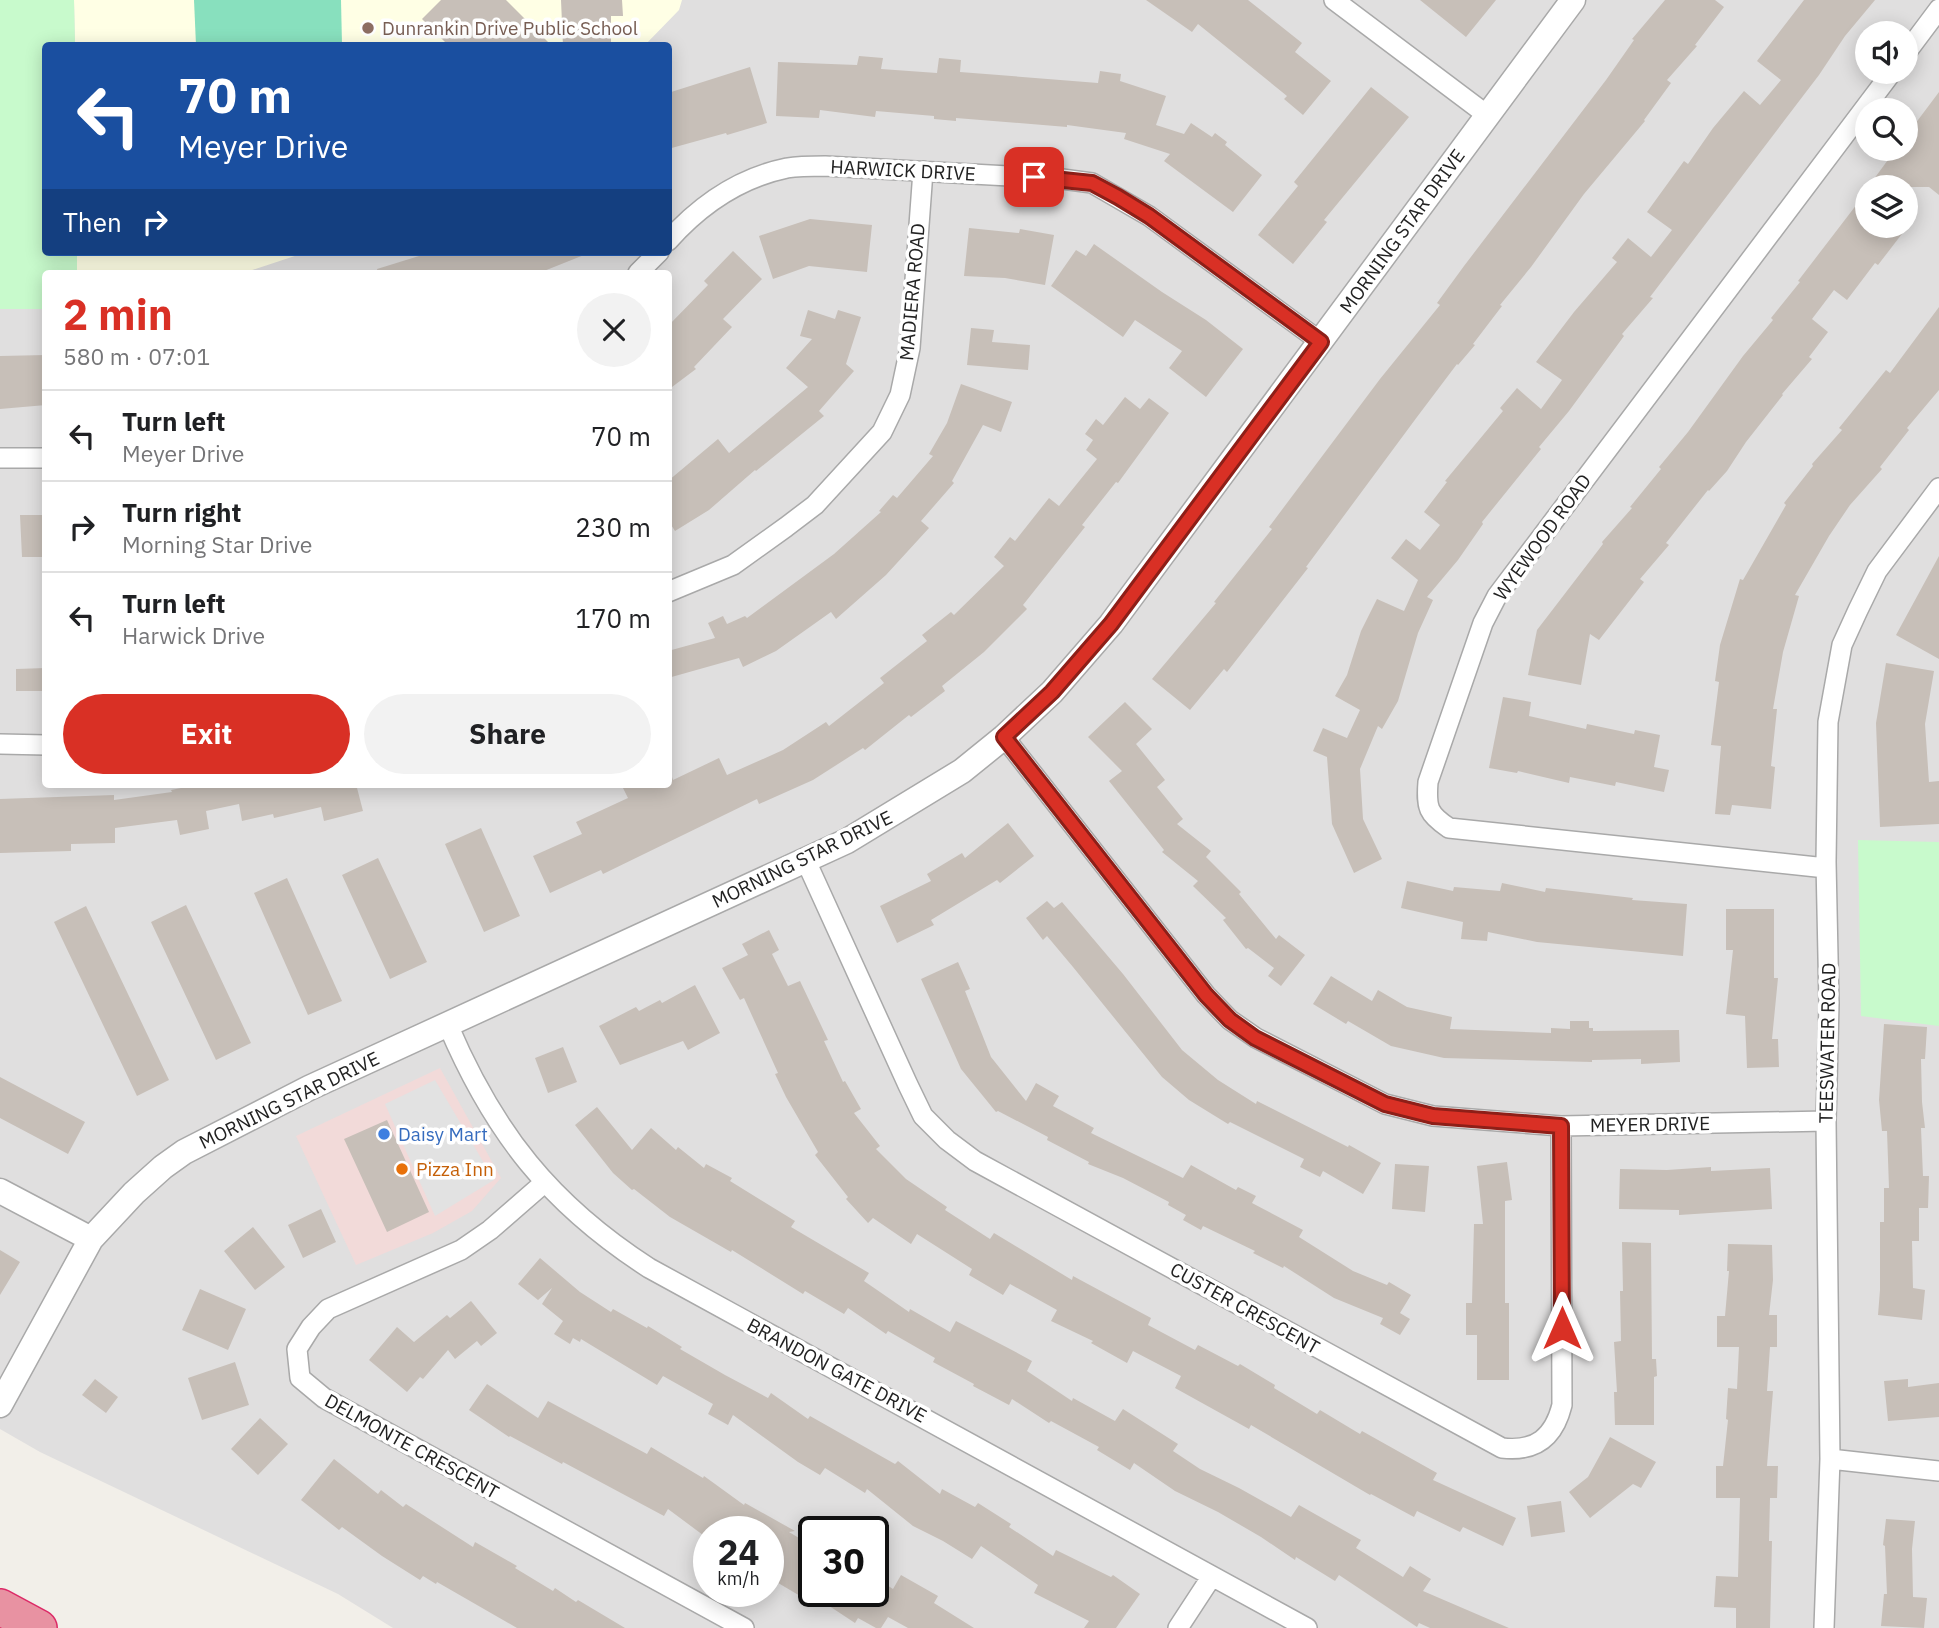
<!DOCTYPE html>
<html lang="en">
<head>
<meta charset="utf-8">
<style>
	:root { --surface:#fff; --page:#f2f2f2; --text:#202124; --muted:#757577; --line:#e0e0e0; --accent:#d93025 }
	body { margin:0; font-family:"IBM Plex Sans",sans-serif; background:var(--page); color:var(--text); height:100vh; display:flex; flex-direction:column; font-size:26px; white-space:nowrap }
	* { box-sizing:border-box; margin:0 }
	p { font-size:23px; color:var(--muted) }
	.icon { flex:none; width:38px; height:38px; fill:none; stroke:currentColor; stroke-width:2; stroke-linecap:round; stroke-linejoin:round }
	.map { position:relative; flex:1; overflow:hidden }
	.details { position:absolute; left:42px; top:270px; width:630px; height:518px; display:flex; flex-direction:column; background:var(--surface); border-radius:7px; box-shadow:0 4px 18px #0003 }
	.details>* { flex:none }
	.top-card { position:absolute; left:42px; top:42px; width:630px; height:214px; border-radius:7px; box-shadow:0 4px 18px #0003; background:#1a4fa0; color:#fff; overflow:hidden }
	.controls { position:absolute; left:1855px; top:21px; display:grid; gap:14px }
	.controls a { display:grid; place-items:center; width:63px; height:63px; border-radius:50%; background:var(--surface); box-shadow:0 4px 18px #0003; font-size:35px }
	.speed { position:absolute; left:693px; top:1516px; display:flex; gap:14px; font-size:35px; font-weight:700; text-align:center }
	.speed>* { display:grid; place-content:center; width:91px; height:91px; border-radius:50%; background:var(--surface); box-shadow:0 4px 18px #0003; line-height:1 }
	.speed small { font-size:18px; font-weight:400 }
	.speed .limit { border:4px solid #111; border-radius:10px; background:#fff; color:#111 }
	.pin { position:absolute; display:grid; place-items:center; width:60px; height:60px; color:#fff; margin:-30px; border-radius:14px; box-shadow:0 4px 10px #0006 }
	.me { position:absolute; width:77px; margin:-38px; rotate:0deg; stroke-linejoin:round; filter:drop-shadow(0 0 5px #0008) }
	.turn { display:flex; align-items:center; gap:24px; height:147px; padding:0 21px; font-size:32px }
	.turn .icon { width:91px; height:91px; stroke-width:2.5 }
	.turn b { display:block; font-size:49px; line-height:60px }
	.then { display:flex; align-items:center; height:66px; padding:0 21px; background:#0003; gap:14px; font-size:26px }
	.round { display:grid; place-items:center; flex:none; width:74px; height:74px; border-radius:37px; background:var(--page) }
	.summary { display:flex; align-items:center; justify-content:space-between; height:119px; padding:0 21px }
	h1 { font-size:42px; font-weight:700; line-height:52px; color:var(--accent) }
	.button { display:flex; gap:14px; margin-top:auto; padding:14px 21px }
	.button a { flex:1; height:80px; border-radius:42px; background:var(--accent); color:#fff; font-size:28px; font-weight:700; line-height:80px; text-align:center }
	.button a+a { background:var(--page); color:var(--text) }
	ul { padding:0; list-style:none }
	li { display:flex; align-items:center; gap:21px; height:91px; padding:0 21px; border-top:2px solid var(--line) }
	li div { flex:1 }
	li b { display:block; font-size:26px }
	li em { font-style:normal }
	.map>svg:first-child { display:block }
</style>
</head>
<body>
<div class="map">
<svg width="1939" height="1628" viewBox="0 0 1939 1628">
	<rect width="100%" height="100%" fill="#f2efe9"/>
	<path fill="#e0dfdf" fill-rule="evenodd" d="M0 0H1939V1628H393L338 1594 40 1452 0 1429ZM1867 33H1906V72H1867ZM46 46H668V252H46ZM1867 110H1906V149H1867ZM1867 187H1906V226H1867ZM46 273H668V784H46ZM709 1531H768V1591H709ZM814 1531H873V1591H814Z"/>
	<path fill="#f2dad9" d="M440 1068 501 1178 472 1211 433 1233 356 1265 296 1136Z"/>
	<path fill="#ffffe5" d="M74 0H682L679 10 644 46 75 45Z
		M77 252H307L243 273H77Z"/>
	<path fill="#c8facc" d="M0 0H74L75 45 46 46V252H77V273H46L45 309H0Z
		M1858 840 1939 842V1026L1861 1016Z"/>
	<path fill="#88e0be" d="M194 0H341L342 45H196Z"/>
	<path fill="#e2e2e2" d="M435 1080 494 1180 435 1216 385 1104Z"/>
	<path fill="#c7bfb8" d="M441 0H506L552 46H449L422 19Z
		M561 0H622L623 16H611V46H563Z
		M1146 0H1248L1302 43 1295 52 1331 81 1303 115 1284 99 1287 96 1198 24 1192 32Z
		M1420 0H1496L1466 37Z
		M1665 0H1715L1724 7 1695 45 1697 46 1667 80 1671 83 1644 120 1645 121 1584 194 1531 267 1500 305 1502 306 1473 344 1475 345 1458 365 1457 364 1417 417 1306 567 1308 568 1227 672 1224 669 1190 710 1152 679 1216 603 1214 602 1272 529 1269 527 1380 379 1440 305 1437 303 1464 266 1606 80 1634 40 1632 39Z
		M1804 0H1875L1845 36 1819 75 1650 297 1653 298 1622 334 1624 336 1569 411 1539 447 1541 449 1482 522 1483 524 1458 560 1427 597 1433 600 1418 633 1398 701 1382 729 1378 726 1360 769 1363 819 1382 859 1354 873 1332 824 1327 757 1313 751 1323 728 1347 738 1360 710 1335 696 1347 675 1361 631 1377 599 1404 611 1418 580 1391 558 1406 539 1420 550 1440 525 1424 512 1447 482 1445 481 1503 411 1500 408 1517 388 1541 409 1562 380 1536 362 1574 312 1617 262 1612 258 1628 238 1651 257 1672 230 1647 212 1684 161 1688 164 1713 128 1744 91 1760 105 1781 80 1757 61Z
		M859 56 883 58 881 69 937 73 939 58 961 60 960 72 1098 83 1100 71 1121 74 1120 81 1166 96 1156 125 1184 134 1191 123 1212 137 1215 133 1227 142 1225 145 1262 175 1233 212 1164 161 1170 154 1124 139 1126 133 1067 125V127L956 118V121L934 119V116L876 111 875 117 820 110 819 118 776 116 778 62 857 65Z
		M750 67 767 123 727 135 726 133 668 149V93Z
		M1371 87 1409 117 1324 220 1327 222 1293 264 1258 235 1298 186 1294 182Z
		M1939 92V195L1929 187H1868L1896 149H1906V136Z
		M1867 191V226H1908L1878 265 1875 263 1847 300 1834 290 1812 319 1828 332 1809 357 1812 359 1782 394 1783 395 1746 442 1727 471 1709 491 1708 490 1666 543 1669 545 1640 579 1644 582 1599 640 1590 634 1581 685 1528 675 1537 630 1603 544 1602 542 1632 508 1630 507 1661 469 1659 467 1688 432 1743 356 1773 320 1771 318 1800 282 1798 281Z
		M810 219 872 225 867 272 809 266 773 279 759 236Z
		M969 228 1019 233 1020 229 1054 235 1045 285 1005 278 964 276Z
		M1094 244 1162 292 1206 320 1243 349 1206 397 1169 368 1182 351 1135 320 1123 337 1051 286 1076 250 1086 256Z
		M733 251 762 279 723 319 732 327 694 367 696 369 668 390V326L708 285 704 281Z
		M432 252H589V253L539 273H378L377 269Z
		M1939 307V390L1907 428 1909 430 1880 467 1882 469 1850 505 1829 536 1795 595 1799 596 1783 652 1773 709H1777L1771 766 1775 767 1771 809 1732 805 1730 815 1715 814 1721 746 1711 745 1719 682 1715 681 1720 645 1740 579 1743 580 1786 505 1784 503 1813 466 1812 464 1842 430 1839 428 1886 370 1890 373Z
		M808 310 835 319 838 310 861 317 846 364 854 371 819 411 824 416 756 471 755 470 709 510 675 531 668 520V481L718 439 729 453 808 387 786 368 812 339 800 336Z
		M971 328 994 330 992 342 1030 345 1028 370 967 365Z
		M46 355V405L0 409V356Z
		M961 384 1012 402 1001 432 983 425 952 481 954 483 921 521 929 528 886 575 836 619 831 612 776 651 743 667 739 658 668 678V651L715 638 708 623 723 616 727 624 745 616 747 618 834 554 881 512 879 511 893 495 897 498 933 456 929 454 947 423Z
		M1125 397 1140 409 1149 398 1169 413 1118 483 1116 482 1082 525 1085 527 1023 605 1027 609 984 652 942 686 945 691 911 717 909 715 865 750 863 748 813 780 759 804 757 799 603 874 601 870 550 893 533 856 582 834 576 822 628 798 621 784H668V779L672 777 673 780 719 758 727 775 783 750 826 722 829 726 884 683 880 678 927 641 922 635 951 612 954 615 1004 566 994 557 1010 537 1015 541 1049 498 1059 506 1097 459 1086 450 1093 440 1085 434 1096 419 1103 425Z
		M20 515H46V557H22Z
		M1939 556V659L1896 635Z
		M1886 663 1934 671 1925 724 1929 782 1939 781V824L1880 827 1876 723Z
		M46 668V691H16V669Z
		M1503 697 1531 702 1529 716 1586 729 1587 724 1634 734 1635 730 1660 735 1654 767 1669 770 1664 792 1616 782 1615 786 1570 777 1569 783 1518 771 1517 773 1489 768Z
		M1125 702 1152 729 1136 744 1165 780 1157 787 1183 819 1177 824 1211 851 1206 857 1241 892 1239 894 1276 939 1279 935 1305 955 1281 986 1268 976 1274 968 1248 948 1246 949 1223 920 1226 918 1193 886 1198 881 1162 852 1164 850 1109 781 1122 771 1088 737Z
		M201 784H356L363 811 324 821 321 807 274 818 273 814 242 821 239 804 206 811 209 829 180 835 177 820 115 828V843L71 844V851L0 853V799L114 795V800L172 792 171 790Z
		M1008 823 1034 856 1000 883 997 880 931 920 934 925 897 943 880 906 931 881 927 874 962 853 965 858Z
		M481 828 520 916 484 932 445 844Z
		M378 858 427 962 390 979 342 875Z
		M287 878 342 1001 308 1015 254 893Z
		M1407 881 1453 891 1454 887 1500 891 1502 883 1545 892 1546 888 1633 898 1632 900 1687 904 1683 956 1537 942 1488 932 1487 941 1461 939 1463 922 1401 908Z
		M1047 901 1054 908 1062 902 1123 974 1182 1050 1218 1080 1256 1104 1257 1101 1348 1147 1349 1145 1381 1163 1363 1194 1323 1171 1320 1177 1300 1167 1304 1159 1230 1122 1228 1124 1189 1100 1162 1077 1073 967 1047 936 1043 940 1026 918Z
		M186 905 251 1043 216 1060 151 922Z
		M86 906 169 1080 137 1096 54 922Z
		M1726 909H1774V978H1778L1772 1039H1778L1779 1067 1747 1068 1745 1016 1726 1014 1733 950H1726Z
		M769 930 779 950 772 954 788 986 800 981 828 1040 824 1041 843 1082 845 1081 861 1109 854 1113 880 1146 876 1149 906 1179 947 1207 945 1210 990 1239 994 1233 1072 1280 1073 1276 1151 1318 1148 1325 1195 1350 1198 1345 1238 1366 1240 1364 1275 1385 1274 1388 1317 1414 1320 1410 1360 1434 1362 1431 1437 1473 1433 1480 1516 1518 1503 1546 1463 1527 1460 1532 1417 1511 1414 1517 1371 1494 1370 1495 1251 1425 1249 1429 1175 1388 1181 1376 1133 1351 1127 1363 1091 1343 1093 1341 1051 1321 1057 1310 1010 1284 1003 1295 969 1275 972 1269 917 1234 911 1244 873 1218 868 1223 846 1199 848 1197 815 1155 818 1152 786 1097 775 1074 778 1073 744 998 740 1000 722 968 748 955 742 944Z
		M958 962 970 989 965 991 991 1057 1026 1101 1036 1083 1059 1096 1053 1106 1094 1128 1091 1133 1183 1178 1191 1165 1236 1190 1238 1187 1256 1196 1252 1203 1303 1230 1299 1237 1353 1271 1387 1285 1389 1282 1411 1295 1400 1313 1410 1319 1400 1335 1380 1324 1383 1318 1334 1298 1284 1266 1283 1268 1253 1253 1255 1251 1203 1226 1201 1230 1183 1220 1186 1215 1168 1205 1169 1202 1123 1178 1088 1164 1089 1162 1047 1140 1048 1137 998 1111 996 1112 961 1069 921 979Z
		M1331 976 1372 1001 1378 990 1407 1007 1452 1017 1450 1029 1551 1033V1028L1570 1029V1021H1589V1028H1593V1031L1679 1030 1680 1062 1641 1064V1059L1592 1060V1062L1444 1058 1391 1046 1348 1021 1346 1024 1313 1004Z
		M695 985 720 1033 688 1050 683 1041 620 1065 599 1026 636 1007 639 1011 660 1000 662 1003Z
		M1884 1024 1927 1027 1925 1059H1921L1922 1102 1925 1128H1921L1923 1176H1929L1928 1208H1919V1241H1912L1913 1288 1925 1290 1922 1320 1878 1315 1880 1290V1222H1884V1188H1889L1887 1131H1882L1879 1100Z
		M563 1047 577 1082 548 1093 535 1058Z
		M0 1077 85 1122 68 1154 0 1118Z
		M597 1107 632 1150 651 1128 676 1150 678 1147 704 1168 706 1164 732 1178 730 1181 795 1221 791 1227 869 1273 864 1281 909 1312 910 1309 950 1332 956 1321 1010 1349 1032 1361 1027 1371 1072 1401 1073 1398 1115 1421 1123 1409 1178 1444 1173 1451 1200 1469 1239 1488 1291 1517 1299 1505 1361 1540 1356 1548 1403 1577 1410 1566 1431 1579 1423 1591 1509 1628H1430L1419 1623 1417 1627 1339 1575 1335 1581 1296 1557 1295 1560 1261 1537 1218 1512 1175 1491 1134 1463 1130 1470 1097 1450 1099 1447 1051 1421 1049 1423 1012 1399 1009 1405 973 1386 974 1384 933 1362 935 1358 888 1331 886 1334 848 1308 844 1314 805 1291 803 1294 732 1250 731 1252 670 1217 634 1189 632 1190 613 1173 575 1125Z
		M387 1120 429 1212 387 1232 344 1139Z
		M1507 1162 1512 1200 1505 1201V1303H1509V1380H1477V1335H1466V1303H1472L1474 1224H1483L1477 1166Z
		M1395 1164 1429 1166 1425 1212 1392 1209Z
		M1711 1167V1171L1770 1168 1772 1209 1679 1215V1210L1619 1209 1620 1169 1667 1170Z
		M321 1209 336 1242 303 1258 288 1225Z
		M253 1227 285 1267 255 1290 224 1251Z
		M1622 1242 1651 1243 1652 1359H1656L1657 1376 1654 1377V1425H1615L1614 1392H1617L1614 1342 1621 1341 1620 1291H1623Z
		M1728 1244 1772 1245 1773 1280 1769 1315H1777V1347H1770L1767 1391H1773L1767 1466H1778L1777 1498H1770L1769 1541H1772L1770 1628H1736V1608L1714 1607 1716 1576 1738 1577 1740 1498H1716V1466H1723L1728 1420 1726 1419 1728 1388 1737 1389 1739 1347H1717V1316H1725L1729 1271H1727Z
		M0 1250 20 1262 0 1295Z
		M540 1258 580 1292 611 1312 613 1309 647 1328 648 1326 682 1347 680 1349 725 1375 768 1398 771 1393 808 1419 810 1416 895 1464 898 1461 940 1494 942 1489 975 1507 978 1503 1011 1524 1009 1527 1053 1556 1056 1550 1111 1577 1113 1575 1140 1594 1116 1628H1084L1089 1621 1034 1593 1038 1585 981 1546 972 1559 943 1541 913 1526 867 1489 865 1493 825 1468 820 1475 798 1462 733 1415 728 1425 708 1414 713 1404 663 1376 657 1385 581 1339 580 1342 573 1338 570 1344 554 1334 563 1321 542 1304 552 1288 538 1300 518 1284Z
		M200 1289 246 1309 228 1350 182 1330Z
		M471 1301 497 1333 481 1346 477 1341 455 1359 448 1350 423 1379 420 1377 407 1392 369 1360 397 1327 414 1342 447 1315 450 1318Z
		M235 1362 249 1405 202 1420 188 1378Z
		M95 1379 118 1397 106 1413 82 1395Z
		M1908 1379V1387L1939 1383V1417L1888 1421 1884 1381Z
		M487 1384 538 1418 548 1401 647 1454 651 1447 703 1478 704 1476 744 1505 745 1503 795 1531 789 1532 814 1547 813 1591H873V1576L893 1589 901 1575 938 1596 934 1603 974 1628H908L888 1617 881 1628H876L858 1618 855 1623 811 1594 807 1600 768 1577V1531H709L707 1538 668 1509 664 1516 563 1462 562 1464 510 1436 509 1437 469 1410Z
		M260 1418 288 1444 258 1475 231 1449Z
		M1610 1437 1656 1462 1641 1488 1633 1484 1590 1518 1569 1492 1588 1477Z
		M334 1459 378 1494 381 1490 403 1507 406 1504 473 1547 475 1542 517 1566 515 1568 553 1591 555 1588 576 1602 578 1600 625 1628H517L437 1582 436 1584 423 1576 420 1580 382 1556 342 1527 339 1530 301 1500Z
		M1561 1501 1565 1532 1531 1537 1527 1506Z
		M1886 1519 1915 1521 1912 1549 1913 1597 1927 1598 1924 1628 1881 1626 1884 1594H1887L1885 1546 1883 1545Z"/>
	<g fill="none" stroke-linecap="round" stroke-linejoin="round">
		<g stroke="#a9a9a9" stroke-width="22">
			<path id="minor" d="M1334 0 1487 115
				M1906 53 1939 9
				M668 241C700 205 739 178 787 168 799 166 813 166 825 166L1062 179 1092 183 1149 216 1321 342
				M638 273 659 252
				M0 458H46
				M668 592 733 565 786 527 815 505 882 432 900 395 910 348 923 171
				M1004 737 1206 995 1230 1020 1256 1038 1385 1104 1433 1116 1561 1126 1826 1121
				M0 744 46 745
				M806 861 908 1085 923 1116 947 1140 975 1161 1502 1448C1536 1452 1554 1437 1562 1405L1561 1126
				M1826 868 1449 828C1428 814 1426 808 1428 782L1483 623 1497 596 1892 72
				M448 1025C494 1133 550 1204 649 1268L1307 1628
				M544 1183 490 1230 461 1250 328 1309 311 1327 297 1349 300 1378 324 1398 744 1628
				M1830 1459 1939 1471
				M1178 1628 1212 1576
				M1824 1628 1830 1459 1826 1121 1829 1004 1826 862 1828 722 1842 645 1858 610 1877 571 1939 488"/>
		</g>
		<g stroke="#a9a9a9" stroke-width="27">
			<path id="tertiary" d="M0 1191 91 1239
				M0 1405 91 1239 134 1193 163 1167 184 1152 309 1088 847 841 962 771 1004 737 1052 692 1111 624 1573 0"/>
		</g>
		<g stroke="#dc2a67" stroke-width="38">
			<path id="motorway" d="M0 1607 39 1628"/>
		</g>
		<use href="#minor" stroke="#fff" stroke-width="19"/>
		<use href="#tertiary" stroke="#fff" stroke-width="24"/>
		<use href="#motorway" stroke="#e892a2" stroke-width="35"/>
	</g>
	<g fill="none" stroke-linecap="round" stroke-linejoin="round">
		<g stroke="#8d1f18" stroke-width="18">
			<path id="route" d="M1034 177 1092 183 1118 197 1149 216 1321 342 1111 624 1052 692 1004 737 1206 995 1230 1020 1255 1038 1385 1104 1433 1116 1561 1126 1562 1328"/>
		</g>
		<use href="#route" stroke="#d93025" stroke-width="12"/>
	</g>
	<circle fill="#8d6e63" stroke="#fff" stroke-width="2.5" cx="368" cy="28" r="7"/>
	<circle fill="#3f7fe0" stroke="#fff" stroke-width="2.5" cx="384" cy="1134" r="7"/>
	<circle fill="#e8710a" stroke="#fff" stroke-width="2.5" cx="402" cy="1169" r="7"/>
	<g text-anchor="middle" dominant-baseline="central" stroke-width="7" stroke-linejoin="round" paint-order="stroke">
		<g font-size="19" fill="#785e54" stroke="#fff" text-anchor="start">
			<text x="382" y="28">Dunrankin Drive Public School</text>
		</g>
		<g font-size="19" fill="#222" stroke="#fff">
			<text transform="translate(903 170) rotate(3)">HARWICK DRIVE</text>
			<text transform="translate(1402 231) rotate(-54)">MORNING STAR DRIVE</text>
			<text transform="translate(912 292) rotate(-85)">MADIERA ROAD</text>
			<text transform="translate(1542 537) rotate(-54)">WYEWOOD ROAD</text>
			<text transform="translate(802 859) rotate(-26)">MORNING STAR DRIVE</text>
			<text transform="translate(1827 1043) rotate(-89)">TEESWATER ROAD</text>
			<text transform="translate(289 1100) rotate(-26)">MORNING STAR DRIVE</text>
			<text transform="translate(1650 1124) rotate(-1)">MEYER DRIVE</text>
			<text transform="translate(1245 1308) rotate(29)">CUSTER CRESCENT</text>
			<text transform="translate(837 1370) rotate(28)">BRANDON GATE DRIVE</text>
			<text transform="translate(412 1446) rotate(29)">DELMONTE CRESCENT</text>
		</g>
		<g font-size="19" fill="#366cbe" stroke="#fff" text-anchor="start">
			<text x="398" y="1134">Daisy Mart</text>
		</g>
		<g font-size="19" fill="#c56008" stroke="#fff" text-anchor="start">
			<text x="416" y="1169">Pizza Inn</text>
		</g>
	</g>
</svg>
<div class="controls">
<a><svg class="icon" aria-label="sound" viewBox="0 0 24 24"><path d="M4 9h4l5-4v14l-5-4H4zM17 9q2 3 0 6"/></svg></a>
<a><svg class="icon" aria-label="search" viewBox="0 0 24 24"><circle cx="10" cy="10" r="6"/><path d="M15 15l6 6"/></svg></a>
<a><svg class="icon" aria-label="layers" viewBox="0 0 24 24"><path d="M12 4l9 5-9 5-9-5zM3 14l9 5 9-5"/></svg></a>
</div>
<div class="speed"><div>24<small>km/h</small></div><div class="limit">30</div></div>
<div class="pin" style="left:1034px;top:177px;background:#d93025"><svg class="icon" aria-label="arrive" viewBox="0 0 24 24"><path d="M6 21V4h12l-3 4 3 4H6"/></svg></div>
<svg class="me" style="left:1562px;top:1328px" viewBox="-20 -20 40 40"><path d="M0-17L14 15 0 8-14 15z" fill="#d93025" stroke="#fff" stroke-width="4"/></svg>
<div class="top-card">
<div class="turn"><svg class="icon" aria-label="left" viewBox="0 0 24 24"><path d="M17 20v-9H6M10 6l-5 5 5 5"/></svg><div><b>70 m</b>Meyer Drive</div></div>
<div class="then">Then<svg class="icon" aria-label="right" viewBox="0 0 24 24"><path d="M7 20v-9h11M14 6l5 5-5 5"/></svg></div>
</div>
<section class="details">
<div class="summary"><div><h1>2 min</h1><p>580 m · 07:01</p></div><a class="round"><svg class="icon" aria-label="close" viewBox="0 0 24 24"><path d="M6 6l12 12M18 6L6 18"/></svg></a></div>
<ul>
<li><svg class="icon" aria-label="left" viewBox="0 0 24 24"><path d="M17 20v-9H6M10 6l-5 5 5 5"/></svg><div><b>Turn left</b><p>Meyer Drive</p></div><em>70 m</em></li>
<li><svg class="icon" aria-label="right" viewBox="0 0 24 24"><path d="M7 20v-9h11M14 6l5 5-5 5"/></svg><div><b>Turn right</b><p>Morning Star Drive</p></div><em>230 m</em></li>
<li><svg class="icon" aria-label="left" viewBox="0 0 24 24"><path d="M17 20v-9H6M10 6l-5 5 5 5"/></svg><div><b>Turn left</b><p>Harwick Drive</p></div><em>170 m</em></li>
</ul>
<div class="button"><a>Exit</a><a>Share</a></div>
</section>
</div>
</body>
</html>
